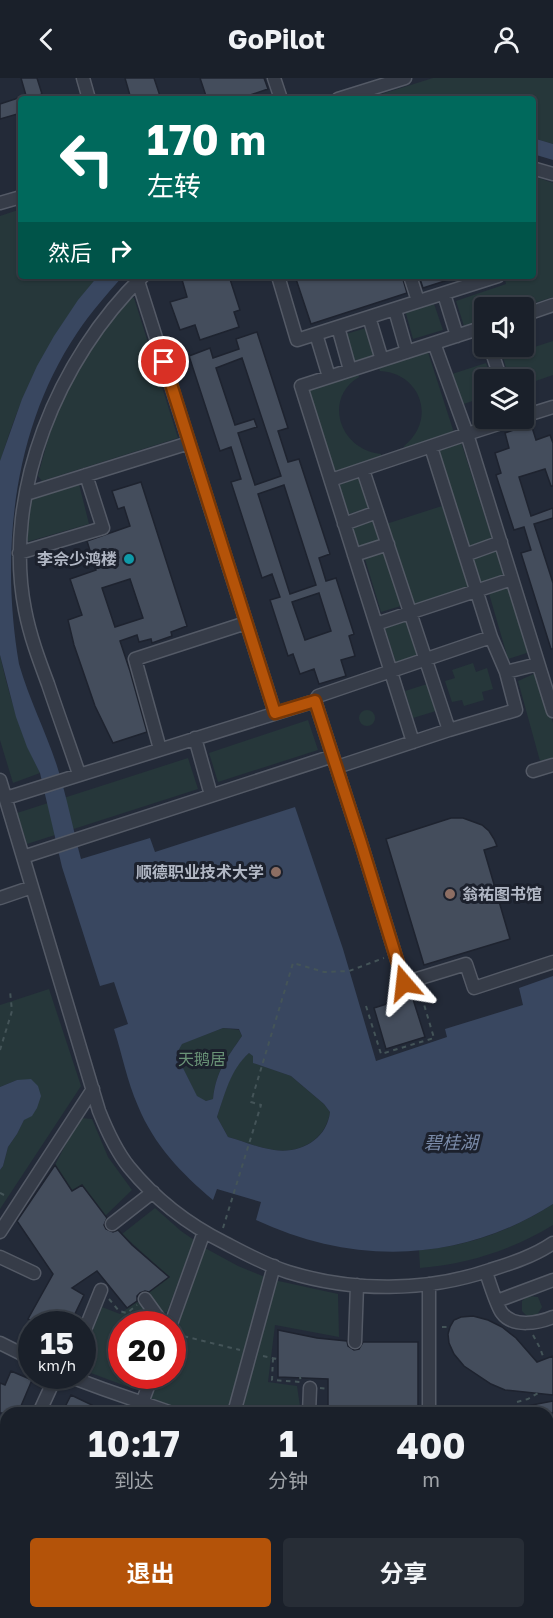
<!DOCTYPE html>
<html lang="zh">
<head>
<meta charset="utf-8">
<style>
	:root { --surface:#1a202a; --page:#272d36; --text:#f1f3f6; --muted:#9fa3a8; --line:#383e47; --accent:#b45309 }
	body { margin:0; font-family:"Golos Text","Noto Sans SC",sans-serif; background:var(--page); color:var(--text); height:100vh; display:flex; flex-direction:column; font-size:22px; white-space:nowrap }
	* { box-sizing:border-box; margin:0 }
	p { font-size:20px; color:var(--muted) }
	.icon { flex:none; width:33px; height:33px; fill:none; stroke:currentColor; stroke-width:2; stroke-linecap:round; stroke-linejoin:round }
	.map { position:relative; flex:1; overflow:hidden }
	.details { position:absolute; left:0px; top:1329px; width:554px; height:212px; display:flex; flex-direction:column; background:var(--surface); border-radius:18px 18px 0 0; box-shadow:0 2px 4px #0004,0 0 0 2px var(--line) }
	.details>* { flex:none }
	.hud { position:absolute; left:18px; top:18px; width:518px; height:183px; border-radius:6px; box-shadow:0 2px 4px #0004,0 0 0 2px var(--line); background:#00695c; color:#fff; overflow:hidden }
	.controls { position:absolute; left:474px; top:219px; display:grid; gap:12px }
	.controls a { display:grid; place-items:center; width:60px; height:60px; border-radius:6px; background:var(--surface); box-shadow:0 2px 4px #0004,0 0 0 2px var(--line); font-size:30px }
	.speed { position:absolute; left:18px; top:1233px; display:flex; gap:12px; font-size:30px; font-weight:700; text-align:center }
	.speed>* { display:grid; place-content:center; width:78px; height:78px; border-radius:50%; background:var(--surface); box-shadow:0 2px 4px #0004,0 0 0 2px var(--line); line-height:1 }
	.speed small { font-size:15px; font-weight:400 }
	.speed .limit { border:9px solid #d22; background:#fff; color:#111 }
	.pin { position:absolute; display:grid; place-items:center; width:51px; height:51px; color:#fff; margin:-26px; border:3px solid #fff; border-radius:50%; box-shadow:0 2px 6px #0007 }
	.me { position:absolute; width:66px; margin:-33px; rotate:343deg; stroke-linejoin:round; filter:drop-shadow(0 0 4px #0008) }
	.turn { display:flex; align-items:center; gap:21px; height:126px; padding:0 30px; font-size:27px }
	.turn .icon { width:78px; height:78px; stroke-width:2.5 }
	.turn b { display:block; font-size:42px; line-height:51px }
	.then { display:flex; align-items:center; height:57px; padding:0 30px; background:#0003; gap:12px; font-size:22px }
	.eta { display:flex; justify-content:space-evenly; align-items:center; height:102px; text-align:center }
	.eta b { font-size:36px; font-weight:700; line-height:42px }
	.action { display:flex; gap:12px; margin-top:auto; padding:12px 30px }
	.action a { flex:1; height:69px; border-radius:6px; background:var(--accent); color:#fff; font-size:24px; font-weight:700; line-height:69px; text-align:center }
	.action a+a { background:var(--page); color:var(--text) }
	header { display:flex; justify-content:space-between; align-items:center; height:78px; padding:0 30px; background:var(--surface); font-size:27px; font-weight:700 }
	.map>svg:first-child { display:block }
</style>
</head>
<body>
<header><svg class="icon" aria-label="back" viewBox="0 0 24 24"><path d="M15 5l-7 7 7 7"/></svg>GoPilot<svg class="icon" aria-label="person" viewBox="0 0 24 24"><circle cx="12" cy="8" r="4"/><path d="M4 21q1-7 8-7t8 7"/></svg></header>
<div class="map">
<svg width="553" height="1540" viewBox="0 0 553 1540">
	<rect width="100%" height="100%" fill="#232a38"/>
	<path fill="#26373a" d="M433 0H553V66L533 60 532 21H366Z
		M533 98 553 105V219L522 229 484 230V242L464 248 456 223 506 206 504 198H532Z
		M21 131V198H98C49 258 22 311 0 385V138Z
		M130 219 134 220 178 360 42 403 38 398C47 364 56 329 73 298 89 270 110 245 130 219Z
		M433 223 443 252 413 261 405 232Z
		M366 250 374 277 354 284 346 256Z
		M553 263V297L524 307V302L509 301 503 279Z
		M427 271 455 358 406 374 404 368C437 342 421 295 380 293L378 287Z
		M486 285 492 301 484 302V319L461 327 452 296Z
		M357 293 359 299C323 320 339 372 381 376L382 382 335 397 308 310Z
		M461 364 492 461 469 468 438 372Z
		M362 398 370 429 349 436 339 407Z
		M79 406 89 446 23 465 29 423Z
		M442 428 468 509 411 527 386 446Z
		M375 440 380 462 357 469 352 448Z
		M496 471 503 497 479 505 472 479Z
		M387 472 404 527 381 534 365 481Z
		M509 506 530 574 508 581 488 512Z
		M407 539 419 577 396 585 384 547Z
		M0 577C9 618 21 657 40 695L13 705 0 662Z
		M473 585 476 594 487 590 493 611 482 614 484 622 464 628 462 622 452 624 445 603 455 600 452 592Z
		M538 594 553 645V680L540 683 518 603Z
		M427 606 436 633 413 640 405 613Z
		M359 640a8 8 0 1 1 16 0a8 8 0 1 1-16 0Z
		M308 642 318 672 218 704 209 675Z
		M188 680 198 711 27 766 17 735Z
		M49 911 81 1008 0 1131V1092L3 1088 8 1069 17 1056 24 1042 17 1002 0 1009V927Z
		M223 950 239 952 242 958C227 980 216 993 213 1021L206 1023 197 1019 183 990 177 975 181 966Z
		M249 975 254 977V985L291 998 324 1026 330 1034C326 1061 301 1076 274 1072 258 1070 243 1063 228 1059L217 1039C225 1015 229 992 249 975Z
		M81 1040 92 1041 108 1079 132 1112 105 1138 82 1107 72 1113 55 1087 77 1044Z
		M553 1126V1147C512 1172 468 1186 420 1190L419 1172C467 1169 513 1152 553 1126Z
		M155 1130 181 1153 194 1162 167 1234 162 1236 148 1215 169 1199 122 1156Z
		M205 1170 238 1188 265 1199 227 1335H194L151 1321 160 1298H172L173 1262Z
		M274 1202 338 1216 339 1259 275 1247 268 1304 297 1308 301 1335H242Z
		M528 1218 538 1219 542 1229 537 1237 527 1238 522 1233V1223Z
		M137 1223 154 1246H122V1298H143C140 1305 140 1310 131 1310L83 1292 82 1279 102 1229 120 1236Z"/>
	<path fill="#394760" fill-rule="evenodd" d="M533 60 553 66V82L533 76Z
		M98 198H123C107 216 91 234 77 255 13 350 0 474 19 586 29 621 46 654 57 688 67 719 73 751 81 781L150 760 155 774 295 729 343 871 376 983 447 959 445 951 523 927 519 910 553 898V1126C461 1185 354 1188 256 1142L261 1124 217 1111 213 1122C181 1095 154 1067 138 1028 127 1003 122 976 114 951L128 946 114 904 100 908 62 789 40 695 27 669 16 639 0 577V383L22 321 37 288 54 258 78 222ZM223 950 239 951 242 958C227 980 216 993 213 1021L206 1023 197 1018 183 990 177 975 182 966ZM249 975 253 978V985L291 998 324 1026 330 1034C327 1061 301 1076 274 1072 258 1070 243 1063 228 1059L217 1039C225 1016 230 992 249 975Z
		M31 1001 38 1008 41 1018 37 1030 32 1038 24 1042 17 1056 8 1069 3 1088 0 1092V1009L17 1002Z"/>
	<path fill="#444d5c" stroke="#1e232f" stroke-width="1.5" fill-rule="evenodd" d="M21 0H37L42 16 27 21Z
		M125 0H154L161 21H131Z
		M200 0H264L268 11 238 21H228L227 17 215 21H207Z
		M21 19V35L0 41V26Z
		M181 198H229L240 232 234 234 239 249 200 262 195 247 180 252 170 224 187 219Z
		M295 198H402L407 215 311 246Z
		M419 198H453L454 200 423 210Z
		M257 254 288 350 278 353 288 384 299 381 330 476 319 480 326 503 336 500 354 556 349 558 355 578 341 582 346 598 319 606 314 591 300 596 293 576 288 578 270 522 280 519 272 496 262 500 231 404 241 401 231 369 220 373 189 278 210 270 213 280 239 271 236 261ZM242 280 281 398 255 407 238 355 257 349 254 341 235 347 216 290ZM284 407 316 507 290 516 258 416ZM319 515 331 553 305 562 292 524Z
		M531 346 536 362 550 357 553 365V408H551L545 391 519 399 531 438 553 430V440L534 446 553 505V571H551L521 475 531 472 524 449 514 452 496 397 501 395 495 375 509 370 505 355Z
		M141 404 187 548 171 554 172 558 152 565 151 561 139 564 137 557 120 563 130 593 147 654 113 665 95 628 74 567 68 542 82 537 70 501 96 492 87 463 130 448 124 429 118 431 112 413ZM130 501 143 540 115 549 102 510Z
		M451 740H463L482 747 489 753 494 761 497 768 484 772 510 861 424 887 386 761Z
		M412 918 425 959 386 971 374 930Z
		M55 1087 72 1113 82 1107 107 1140 104 1147 106 1151 113 1154 118 1152 132 1167 169 1199 149 1214 145 1213 140 1215 137 1218V1223L127 1230 97 1193 72 1210 84 1217 70 1246H57L48 1240 44 1246H36L28 1241 53 1196 17 1143Z
		M473 1238 488 1242 502 1249 516 1260 537 1284 553 1278V1317L505 1312 491 1306 464 1288 454 1276 449 1265 448 1256 450 1249 454 1242 461 1239Z
		M278 1252 317 1260 347 1263 348 1268 354 1272 359 1271 363 1264H418V1334L328 1335V1301L278 1299Z
		M11 1293 32 1302 18 1335H0V1305L5 1307Z
		M71 1317 92 1327 88 1335H62Z
		M553 1323V1335H516V1330Z"/>
	<g fill="none" stroke-linecap="round" stroke-linejoin="round">
		<g stroke="#545a66" stroke-width="15">
			<path id="minor" d="M83 0 89 21
				M274 0 281 21
				M338 21 405 0
				M532 90 553 96
				M0 125 21 119
				M278 198 297 262 498 198
				M410 198 418 223
				M138 203 275 635
				M444 216 457 258
				M395 232 407 274
				M524 237 553 227
				M369 239 382 282
				M338 249 350 292
				M316 256 329 299
				M434 265 467 356 553 633
				M490 268 501 302
				M524 338 553 329
				M363 392 449 652
				M331 402 467 356 517 340
				M26 416 189 365
				M344 446 377 434
				M19 475 103 450 86 397
				M354 477 388 466
				M465 477 501 464
				M376 546 512 501
				M506 594 538 586
				M315 623 318 618 491 559
				M195 660 211 717
				M413 664 301 308 484 249
				M160 671 135 581 246 545
				M337 689 449 652 516 632 506 594 491 559 431 369
				M533 693 553 687
				M79 696C69 666 58 636 48 606 39 582 30 558 25 532 2 415 58 280 143 198
				M0 702 99 1033C107 1053 116 1073 129 1089 155 1121 189 1147 225 1165 246 1176 266 1187 288 1194 353 1214 426 1214 490 1192 512 1185 534 1178 553 1165
				M6 720 315 623 361 765 404 905 466 886 474 910 553 884
				M23 779 333 678
				M0 820 32 809
				M112 1146 153 1114
				M0 1154 93 1011
				M0 1179 34 1195
				M486 1194C489 1203 497 1229 502 1235 513 1250 539 1245 553 1239
				M145 1221 163 1246
				M497 1223 553 1202
				M171 1246 204 1154
				M82 1259 101 1212
				M355 1264 357 1207
				M0 1265 32 1281
				M68 1298 103 1311 172 1335
				M142 1325 152 1298
				M39 1335 56 1298
				M234 1335 274 1188
				M309 1335 310 1310
				M429 1335V1206
				M548 1372 553 1371
				M548 1392 553 1390
				M0 1421 6 1408
				M0 1451 6 1454
				M548 1518 553 1516
				M328 1534 418 1540
				M537 1534 538 1540
				M60 1540 62 1534
				M183 1540 184 1534
				M314 1540V1534
				M434 1540 473 1534"/>
		</g>
		<path stroke="#445458" stroke-width="2" stroke-dasharray="4.5 4.5" stroke-linecap="butt" d="M366 928 381 976 434 960 420 913
			M0 972 12 933 10 913
			M0 1115 8 1119
			M223 1150 261 1027 251 1024 293 885 324 894 349 893 384 880
			M109 1221 119 1233 127 1235 137 1227
			M442 1249H450
			M175 1256 240 1272
			M533 1257 540 1270 544 1281
			M263 1278 277 1281
			M273 1280 272 1302 301 1304 300 1299
			M320 1310 328 1311
			M517 1324 528 1321 538 1315"/>
		<use href="#minor" stroke="#363c48" stroke-width="12"/>
	</g>
	<g fill="none" stroke-linecap="round" stroke-linejoin="round">
		<g stroke="#753606" stroke-width="15">
			<path id="route" d="M164 284 275 635 315 623 361 765 404 905"/>
		</g>
		<use href="#route" stroke="#b45309" stroke-width="10"/>
	</g>
	<circle fill="#0f9aa8" stroke="#1c212d" stroke-width="2" cx="129" cy="481" r="6"/>
	<g fill="#8d6e63" stroke="#1c212d" stroke-width="2">
		<circle cx="276" cy="794" r="6"/>
		<circle cx="450" cy="816" r="6"/>
	</g>
	<g text-anchor="middle" dominant-baseline="central" stroke-width="6" stroke-linejoin="round" paint-order="stroke">
		<g font-size="16" font-weight="bold" fill="#b1b7c4" stroke="#1c212d" text-anchor="end">
			<text x="117" y="481">李佘少鸿楼</text>
			<text x="264" y="794">顺德职业技术大学</text>
			<text x="462" y="816" text-anchor="start">翁祐图书馆</text>
		</g>
		<g font-size="16" fill="#6a9377" stroke="#1c212d">
			<text x="202" y="981">天鹅居</text>
		</g>
		<g font-size="18" font-style="italic" fill="#7b8caa" stroke="#1c212d">
			<text x="451" y="1064">碧桂湖</text>
		</g>
	</g>
</svg>
<div class="controls">
<a><svg class="icon" aria-label="sound" viewBox="0 0 24 24"><path d="M4 9h4l5-4v14l-5-4H4zM17 9q2 3 0 6"/></svg></a>
<a><svg class="icon" aria-label="layers" viewBox="0 0 24 24"><path d="M12 4l9 5-9 5-9-5zM3 14l9 5 9-5"/></svg></a>
</div>
<div class="speed"><div>15<small>km/h</small></div><div class="limit">20</div></div>
<div class="pin" style="left:164px;top:284px;background:#d93025"><svg class="icon" aria-label="arrive" viewBox="0 0 24 24"><path d="M6 21V4h12l-3 4 3 4H6"/></svg></div>
<svg class="me" style="left:404px;top:905px" viewBox="-20 -20 40 40"><path d="M0-17L14 15 0 8-14 15z" fill="#b45309" stroke="#fff" stroke-width="4"/></svg>
<div class="hud">
<div class="turn"><svg class="icon" aria-label="left" viewBox="0 0 24 24"><path d="M17 20v-9H6M10 6l-5 5 5 5"/></svg><div><b>170 m</b>左转</div></div>
<div class="then">然后<svg class="icon" aria-label="right" viewBox="0 0 24 24"><path d="M7 20v-9h11M14 6l5 5-5 5"/></svg></div>
</div>
<section class="details">
<div class="eta">
<div><b>10:17</b><p>到达</p></div>
<div><b>1</b><p>分钟</p></div>
<div><b>400</b><p>m</p></div>
</div>
<div class="action"><a>退出</a><a>分享</a></div>
</section>
</div>
</body>
</html>
